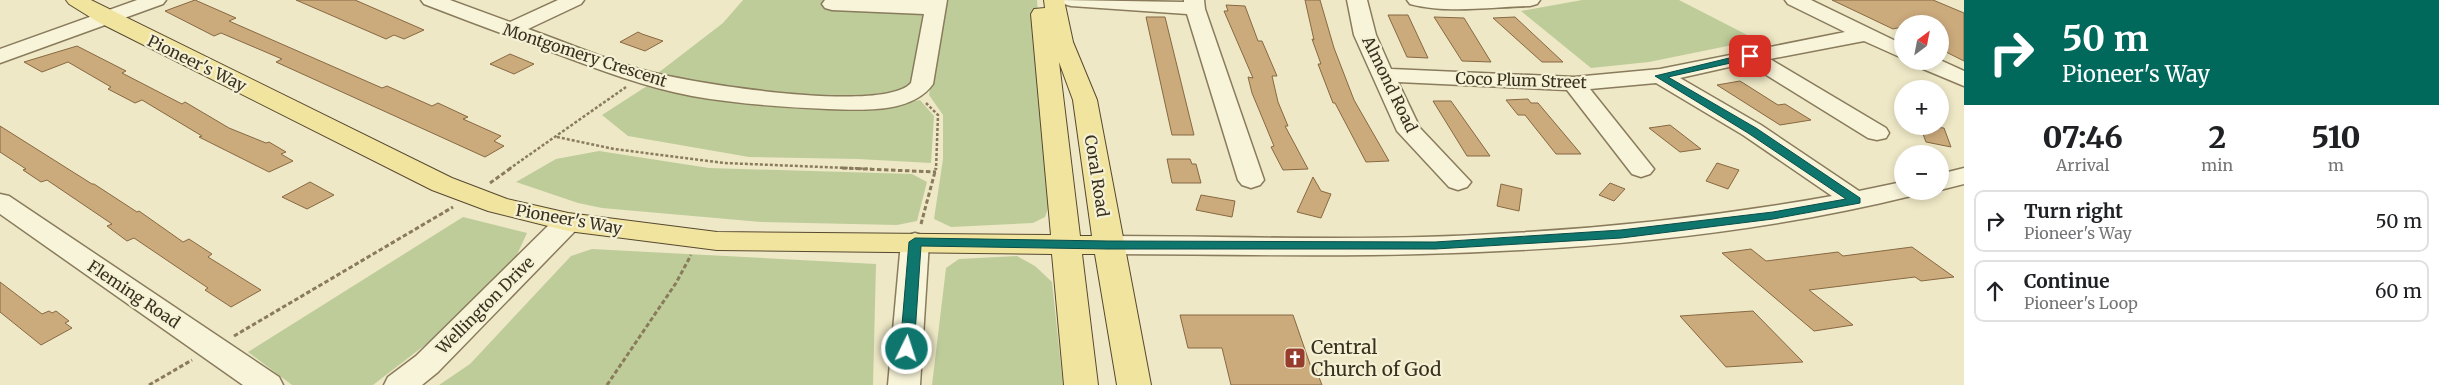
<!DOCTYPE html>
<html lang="en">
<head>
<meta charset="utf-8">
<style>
	:root { --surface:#fff; --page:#f6f6f6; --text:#202124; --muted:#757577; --line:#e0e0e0 }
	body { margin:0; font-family:Merriweather,serif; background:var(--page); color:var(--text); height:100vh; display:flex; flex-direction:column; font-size:19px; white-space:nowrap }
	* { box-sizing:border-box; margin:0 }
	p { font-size:16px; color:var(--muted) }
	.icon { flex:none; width:28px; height:28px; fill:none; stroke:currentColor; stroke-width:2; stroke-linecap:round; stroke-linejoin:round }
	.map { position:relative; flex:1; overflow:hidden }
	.panel { display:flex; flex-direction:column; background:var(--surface); width:475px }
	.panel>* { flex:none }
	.hud { background:#00695c; color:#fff; overflow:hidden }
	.needle { width:32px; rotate:32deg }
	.tools { position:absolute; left:1894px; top:15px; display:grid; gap:10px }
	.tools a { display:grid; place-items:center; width:55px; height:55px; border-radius:50%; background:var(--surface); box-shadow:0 2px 8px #0003; font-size:25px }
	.pin { position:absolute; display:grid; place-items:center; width:42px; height:42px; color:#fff; margin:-21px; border-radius:10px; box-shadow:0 2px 8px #0006 }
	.me { position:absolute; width:55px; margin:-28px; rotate:4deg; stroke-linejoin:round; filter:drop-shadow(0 0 4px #0008) }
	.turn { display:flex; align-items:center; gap:18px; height:105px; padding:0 15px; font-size:22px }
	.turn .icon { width:65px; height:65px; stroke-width:2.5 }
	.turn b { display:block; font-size:35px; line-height:42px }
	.eta { display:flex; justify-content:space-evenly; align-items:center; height:85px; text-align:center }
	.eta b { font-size:30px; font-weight:800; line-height:35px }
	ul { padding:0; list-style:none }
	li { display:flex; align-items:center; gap:15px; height:62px; margin:0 10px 8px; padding:0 5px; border:2px solid var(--line); border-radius:10px }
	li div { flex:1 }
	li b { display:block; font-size:19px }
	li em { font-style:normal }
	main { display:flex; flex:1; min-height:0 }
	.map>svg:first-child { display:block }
</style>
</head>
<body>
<main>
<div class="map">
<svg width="1964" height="385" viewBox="0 0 1964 385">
	<rect width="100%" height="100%" fill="#eee8c6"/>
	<path fill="#becc9a" d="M743 0H930L916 11 928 18 919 83 905 93 853 100 705 88 658 73 723 23Z
		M945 0H1037L1052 198 1045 217 1033 223 951 227 934 219 943 159V115L929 95Z
		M1582 0H1679L1757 40 1649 62 1591 68 1521 11Z
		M647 86 757 104 904 103 920 100 934 116 931 163 858 159 749 157 628 136 602 115Z
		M599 151 709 168 912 174 927 182 917 221 897 225 761 222 602 208 578 203 516 182 556 159Z
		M463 217 527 233 515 259 455 322 373 385H292L248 352Z
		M592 249 876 264 873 385H439L470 364 571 256Z
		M1017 256 1035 266 1052 282 1063 385H932L946 268 959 259Z"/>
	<path fill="#cbaa7c" stroke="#876942" d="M195 0 236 18 229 21 382 88 387 86 432 106 438 103 468 117 463 119 501 136 494 141 504 146 485 157 276 62 282 59 221 33 214 36 165 11Z
		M296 0H355L424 30 404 39 394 35 386 39Z
		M1305 0H1320L1334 48 1354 100 1389 161 1366 162 1335 103H1333L1318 64H1321L1312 39 1314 40Z
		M1832 0H1933L1964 13V61L1940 49V24H1902V27L1893 29Z
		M1226 5 1245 6 1258 41H1262L1277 76H1272L1278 102 1288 126H1285L1308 169 1283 170 1271 147 1274 146 1252 93 1248 77 1253 78 1224 11H1228Z
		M1388 15H1408L1428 58 1407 57Z
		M1146 17H1165L1194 135H1172Z
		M1434 17 1464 18 1491 62 1462 61Z
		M1515 17 1563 62H1542L1493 18Z
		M638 32 642 34 663 41 645 51 620 42Z
		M77 46 126 71 122 73 182 104 185 102 229 128 266 143 269 142 286 152 281 154 293 161 269 172 199 137 202 136 142 100 135 103 108 89 111 87 68 62 42 72 24 62Z
		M510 54 534 64 514 74 490 64Z
		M1740 81 1778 105 1785 104 1811 120 1780 125 1717 85Z
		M1528 99 1531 103H1538L1581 154H1556L1525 115H1518L1506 100Z
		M1433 101H1451L1490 156H1467Z
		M1670 125 1701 149 1680 152 1649 128Z
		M0 126 92 184H94L137 212 139 211 183 242 189 239 212 254 208 257 261 290 231 307 205 290 208 288 134 238 127 241 107 226 112 224 47 180 41 182 23 170 26 169 0 152Z
		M1920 126 1944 128 1951 147 1926 142Z
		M1167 159H1190L1192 164H1196L1201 183H1172Z
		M1717 163 1739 170 1728 189 1706 181Z
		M1313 177 1321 191 1331 194 1321 218 1297 212Z
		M310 182 334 195 307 209 282 197Z
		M1610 183 1625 189 1614 201 1599 195Z
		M1501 184 1522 189 1519 211 1497 206Z
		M1201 195 1235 201 1232 217 1196 210Z
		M1912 247 1954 277 1921 281 1915 277 1809 290 1853 325 1814 331 1722 253 1751 249 1766 261 1838 252 1843 256Z
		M0 282 42 314 49 311 52 313 56 311 69 321 65 323 72 328 41 345 0 312Z
		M1753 311 1803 362 1726 367 1680 316Z
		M1180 315H1293L1311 367H1315L1322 385H1231L1222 348H1188Z"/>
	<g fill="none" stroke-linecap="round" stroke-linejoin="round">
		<g stroke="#897b5c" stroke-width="3">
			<path id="minor" d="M137 0H166L163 4 0 63V49Z
				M421 0H450L510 22 558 0H584L581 4 528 29C565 42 602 58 639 69 682 82 882 115 911 83L924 14 832 10 825 8 822 4 825 0H947L933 84C912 114 861 110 828 109 783 107 737 104 692 96 645 87 600 70 555 53 511 37 468 21 424 4Z
				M1061 0 1184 2V0H1204L1205 9 1264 180 1260 185 1251 188 1242 185 1238 180 1187 14 1071 6 1064 4Z
				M1347 0H1367L1376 35 1391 69 1574 77 1660 69 1845 32 1788 4 1785 0H1811L1902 44V58L1864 41 1770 59 1886 128 1889 133 1886 138 1877 140 1868 138 1747 63 1680 78 1761 125 1859 191 1902 182V191H1914L1911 196C1753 235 1584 250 1421 254 1317 257 1212 254 1108 254L1098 251 1094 245 1098 239 1108 236C1213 236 1318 240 1422 237 1559 233 1697 220 1832 196L1743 135 1656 83 1590 89 1654 169 1650 174 1641 177 1632 174 1567 90 1398 82 1420 128 1471 182 1467 187 1458 190 1449 187 1397 131 1354 35Z
				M1407 0H1540L1537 4 1530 6C1491 7 1448 14 1410 4Z
				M1940 60 1964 71V86L1916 66 1913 61Z
				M1964 168V184L1940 190V174Z
				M0 194 9 196 279 377 283 385H243L0 214Z
				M568 214 578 216 582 222 578 228 438 372 422 385H384L388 377 416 356 558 216Z
				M915 233 925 236 929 242 920 385H888L901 242 905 236Z"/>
		</g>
		<g stroke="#574830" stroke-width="2">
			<path id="major" d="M66 0H91L452 178 507 199 568 213 717 232 1051 235 1031 14 1034 9 1045 8 1044 0H1064L1073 42 1097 100 1151 385H1117L1095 254H1082L1098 385H1064L1052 254 717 250 568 231 488 211 432 190 98 22 69 4ZM1059 62 1073 100 1092 236H1080Z"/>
		</g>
		<path stroke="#897b5c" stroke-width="2.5" stroke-dasharray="3 2" stroke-linecap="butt" d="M926 103 938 115 936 169
			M557 137 614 149 724 163 872 169
			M509 169 626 87"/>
		<path stroke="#897b5c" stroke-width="3" stroke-dasharray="4.5 2.5" stroke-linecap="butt" d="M842 168 936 172
			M490 183 511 168
			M921 224 936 168
			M234 336 453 207
			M149 385 192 360
			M607 385 676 283 691 255"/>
		<use href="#minor" fill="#f8f4d9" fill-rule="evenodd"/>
		<use href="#major" fill="#f0e49f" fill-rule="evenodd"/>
	</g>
	<path fill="#0f766e" stroke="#0a4d48" d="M1750 53 1754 56 1753 58 1668 77 1756 128 1860 198V203L1773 219 1621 238 1435 249H1108L921 246 914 349 907 354 900 349 909 242 915 238 1108 241 1435 242 1621 230 1773 212 1846 199 1748 133 1655 76Z"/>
	<defs>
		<g id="church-square" transform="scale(1.125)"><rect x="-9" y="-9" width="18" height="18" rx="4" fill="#973d2d" stroke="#f5f1d5"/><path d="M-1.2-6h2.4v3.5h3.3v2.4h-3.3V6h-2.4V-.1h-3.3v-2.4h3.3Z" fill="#fff"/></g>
	</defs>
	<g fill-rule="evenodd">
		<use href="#church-square" x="1295" y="358"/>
	</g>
	<g text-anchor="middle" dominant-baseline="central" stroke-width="4.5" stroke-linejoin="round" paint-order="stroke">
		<g font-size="16" fill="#39301f" stroke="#f5f1d5">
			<text transform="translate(585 55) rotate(18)">Montgomery Crescent</text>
			<text transform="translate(197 63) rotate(26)">Pioneer's Way</text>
			<text transform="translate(1521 80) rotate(2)">Coco Plum Street</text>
			<text transform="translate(1390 84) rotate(64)">Almond Road</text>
			<text transform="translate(1097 176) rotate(81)">Coral Road</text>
			<text transform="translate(569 219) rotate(10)">Pioneer's Way</text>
			<text transform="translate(134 294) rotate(34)">Fleming Road</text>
			<text transform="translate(485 305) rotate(-45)">Wellington Drive</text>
		</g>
		<g font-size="19" fill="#39301f" stroke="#f5f1d5" text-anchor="start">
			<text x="1311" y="347">Central<tspan x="1311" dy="22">Church of God</tspan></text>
		</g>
	</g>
</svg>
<div class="tools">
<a><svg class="needle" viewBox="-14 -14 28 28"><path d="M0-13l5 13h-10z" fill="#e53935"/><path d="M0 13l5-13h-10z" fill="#757577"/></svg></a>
<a>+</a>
<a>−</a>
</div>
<div class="pin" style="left:1750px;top:56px;background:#d93025"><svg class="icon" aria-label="arrive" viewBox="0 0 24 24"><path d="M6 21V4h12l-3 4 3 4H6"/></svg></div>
<svg class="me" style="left:907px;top:349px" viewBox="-20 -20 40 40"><circle r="17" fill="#0f766e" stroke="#fff" stroke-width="3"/><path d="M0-11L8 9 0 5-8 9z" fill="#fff"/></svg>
</div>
<section class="panel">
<div class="hud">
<div class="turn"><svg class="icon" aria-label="right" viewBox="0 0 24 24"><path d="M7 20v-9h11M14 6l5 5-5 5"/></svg><div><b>50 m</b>Pioneer's Way</div></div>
</div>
<div class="eta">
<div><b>07:46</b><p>Arrival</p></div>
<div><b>2</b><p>min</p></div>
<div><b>510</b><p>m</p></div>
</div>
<ul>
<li><svg class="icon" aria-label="right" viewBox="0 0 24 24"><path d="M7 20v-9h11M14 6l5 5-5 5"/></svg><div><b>Turn right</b><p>Pioneer's Way</p></div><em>50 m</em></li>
<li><svg class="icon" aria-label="ahead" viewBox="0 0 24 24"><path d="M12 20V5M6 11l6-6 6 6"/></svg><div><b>Continue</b><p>Pioneer's Loop</p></div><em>60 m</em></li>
</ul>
</section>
</main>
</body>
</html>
